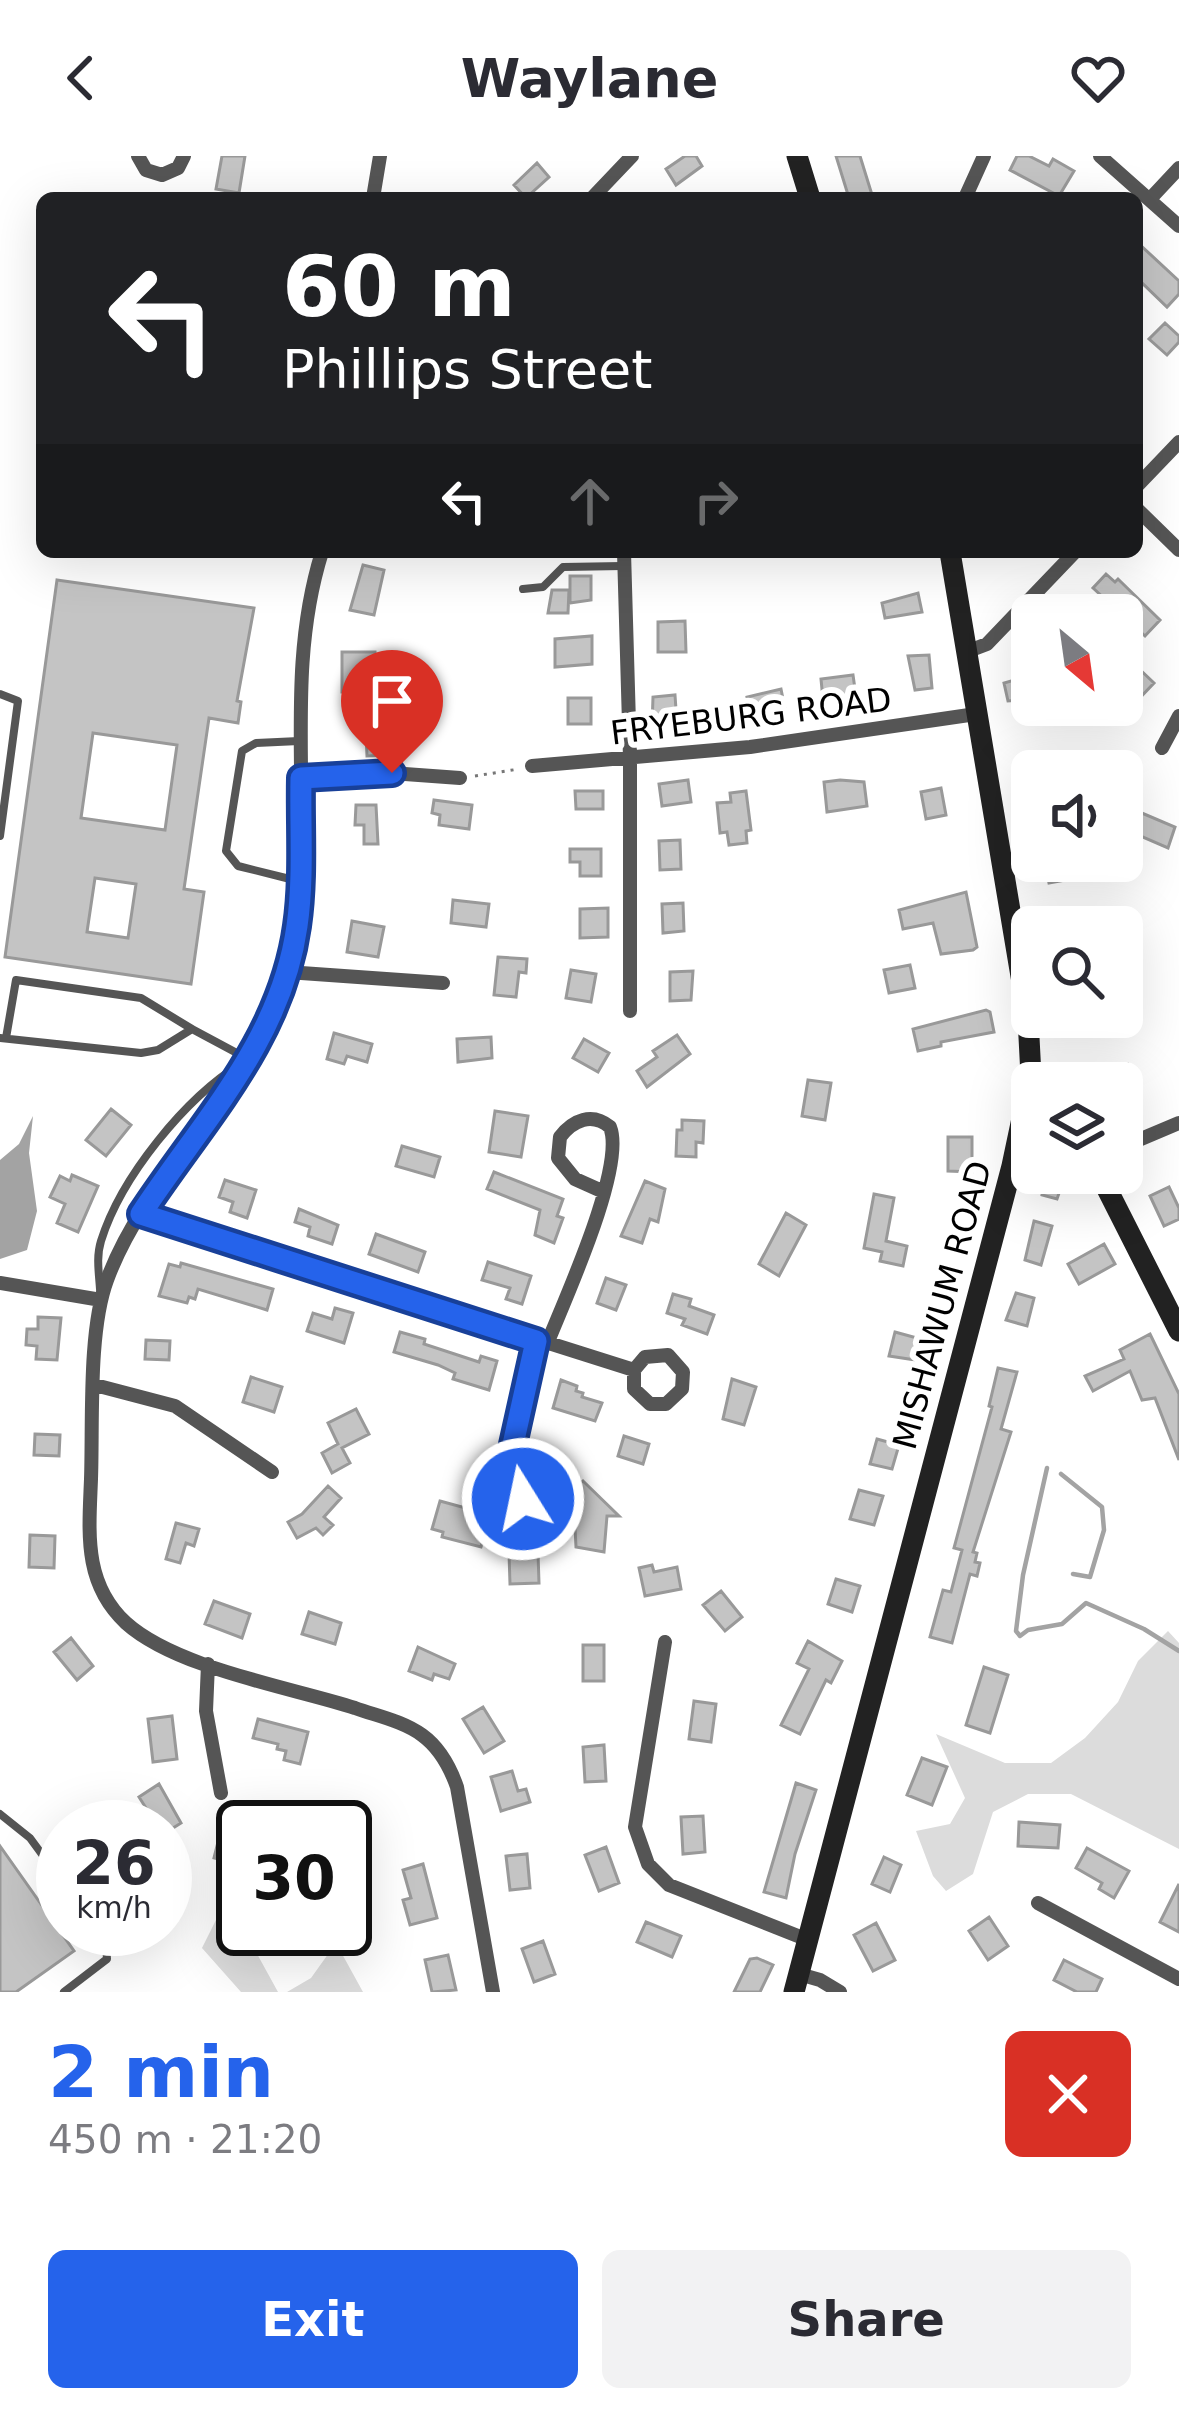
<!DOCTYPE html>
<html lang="en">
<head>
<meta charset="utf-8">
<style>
	:root { --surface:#fff; --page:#f2f2f3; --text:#2b2b33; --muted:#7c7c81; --accent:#2563eb }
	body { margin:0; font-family:"DejaVu Sans",sans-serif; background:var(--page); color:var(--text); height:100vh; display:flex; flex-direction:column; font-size:45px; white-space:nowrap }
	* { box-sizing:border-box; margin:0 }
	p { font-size:39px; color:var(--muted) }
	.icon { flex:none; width:66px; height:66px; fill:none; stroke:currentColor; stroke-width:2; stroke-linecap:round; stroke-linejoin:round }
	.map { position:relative; height:1836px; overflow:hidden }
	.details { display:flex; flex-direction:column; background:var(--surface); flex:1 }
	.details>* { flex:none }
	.top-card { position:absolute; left:36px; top:36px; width:1107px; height:366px; border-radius:18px; box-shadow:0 12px 48px #0002; background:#202124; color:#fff; overflow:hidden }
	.needle { width:78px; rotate:151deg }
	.buttons { position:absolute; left:1011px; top:438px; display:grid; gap:24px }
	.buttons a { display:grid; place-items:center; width:132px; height:132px; border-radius:18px; background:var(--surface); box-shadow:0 12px 48px #0002; font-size:60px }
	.speed { position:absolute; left:36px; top:1644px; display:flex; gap:24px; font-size:60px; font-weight:700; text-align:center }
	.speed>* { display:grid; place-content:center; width:156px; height:156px; border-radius:50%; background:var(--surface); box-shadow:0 12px 48px #0002; line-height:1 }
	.speed small { font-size:30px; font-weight:400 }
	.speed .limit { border:6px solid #111; border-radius:18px; background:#fff; color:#111 }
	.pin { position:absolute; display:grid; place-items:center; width:102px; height:102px; color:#fff; margin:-123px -51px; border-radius:50% 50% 50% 0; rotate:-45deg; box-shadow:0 0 12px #0007 }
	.pin .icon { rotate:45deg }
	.me { position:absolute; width:132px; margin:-66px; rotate:350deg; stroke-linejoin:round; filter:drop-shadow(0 0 9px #0008) }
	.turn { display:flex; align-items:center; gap:42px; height:252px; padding:0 48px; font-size:54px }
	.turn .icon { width:156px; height:156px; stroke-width:2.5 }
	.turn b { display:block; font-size:84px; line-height:102px }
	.lanes { display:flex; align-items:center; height:114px; padding:0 48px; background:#0003; justify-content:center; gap:60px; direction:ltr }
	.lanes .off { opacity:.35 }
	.round { display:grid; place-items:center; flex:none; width:126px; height:126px; border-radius:18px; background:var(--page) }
	.summary { display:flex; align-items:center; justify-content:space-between; height:204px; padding:0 48px }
	h1 { font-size:72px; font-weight:700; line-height:90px; color:var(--accent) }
	.cta { display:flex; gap:24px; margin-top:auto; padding:24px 48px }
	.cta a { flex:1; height:138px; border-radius:18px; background:var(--accent); color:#fff; font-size:48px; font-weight:700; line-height:138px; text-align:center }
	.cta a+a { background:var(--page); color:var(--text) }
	header { display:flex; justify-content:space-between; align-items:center; height:156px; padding:0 48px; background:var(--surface); font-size:54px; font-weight:700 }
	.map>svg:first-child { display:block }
</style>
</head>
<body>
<header><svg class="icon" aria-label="back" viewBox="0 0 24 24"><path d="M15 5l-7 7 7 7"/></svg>Waylane<svg class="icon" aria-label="heart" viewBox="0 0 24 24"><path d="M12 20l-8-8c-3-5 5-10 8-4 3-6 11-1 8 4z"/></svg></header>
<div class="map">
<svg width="1179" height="1836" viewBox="0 0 1179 1836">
	<rect width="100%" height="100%" fill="#fff"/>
	<path fill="#dcdcdc" d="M1168 1475 1179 1487V1693L1071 1638H1028L993 1656 973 1718 946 1735 933 1720 916 1675 950 1668 965 1642 936 1578 1005 1607H1051L1085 1582 1118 1546 1138 1505Z
		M219 1758 256 1796 278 1836H241L202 1792Z
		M336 1787 363 1836H287L311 1822Z"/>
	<path fill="#a3a3a3" d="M33 960 29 997 37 1055 27 1094 0 1103V1004L19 988Z"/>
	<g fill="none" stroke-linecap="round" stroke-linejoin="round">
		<path stroke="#a3a3a3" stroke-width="4.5" d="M1047 1312 1023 1419 1016 1475 1020 1480 1028 1474 1062 1468 1086 1447 1144 1473 1179 1495
			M1061 1318 1102 1351 1104 1374 1090 1421 1073 1418"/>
	</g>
	<path fill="#c4c4c4" stroke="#999" stroke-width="3" fill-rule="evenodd" d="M222 0H245L239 37 216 33Z
		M685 0H696L702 10 676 29 666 13Z
		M836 0H860L873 42H849Z
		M1017 0H1029L1049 10 1053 3 1074 15 1059 40 1010 14Z
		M537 7 549 21 526 42 514 29Z
		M1137 86 1179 125V138L1167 151 1137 122Z
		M1165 167 1179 180V186L1167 199 1149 183Z
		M363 409 384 414 374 459 350 454Z
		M1106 418 1115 426 1118 423 1160 464 1145 480 1093 432Z
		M570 420H591V444L570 447Z
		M57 424 254 452 237 545 241 546 238 567 209 562 184 733 204 736 191 828 5 801ZM93 577 177 589 165 674 81 662ZM95 722 136 728 128 782 87 776Z
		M552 434H569L568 457H548Z
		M918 437 922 456 885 462 882 447Z
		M685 465 686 496H658V466Z
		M592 480V508L555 511V483Z
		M342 496H375V520H366V536H342Z
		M929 499 932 532 915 534 908 500Z
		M1133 507 1154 527 1133 549 1129 545 1122 553V519Z
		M853 519 856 540 823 544 821 523Z
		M1032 519V543L1008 545 1004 527Z
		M781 533 785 553 751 560 747 541Z
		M675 539 677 568 652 570 653 541Z
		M568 542H591V568H568Z
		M388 554 389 599 367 600 365 555Z
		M688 624 691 646 662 650 659 628Z
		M840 624 864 626 867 650 827 656 824 626Z
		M941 632 946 659 926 663 921 636Z
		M575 635H603V653H576Z
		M746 635 751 674 746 675 747 687 729 689 727 676 720 677 717 647 731 646 730 637Z
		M434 644 472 649 469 673 439 669 440 659 432 657Z
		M356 649H376L378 688H364V669H355Z
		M1130 652 1175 671 1168 692 1124 673Z
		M680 684 681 713 660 714 659 685Z
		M570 693H601V720H580V706H570Z
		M1072 705 1076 722 1049 727 1045 707Z
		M966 736 977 791 973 794 941 798 933 767 903 773 899 754Z
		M453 744 489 748 486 771 451 767Z
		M683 747 684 775 663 777 662 748Z
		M608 752V781L580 782V753Z
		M352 765 384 771 378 801 347 796Z
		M498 801 527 803 526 817 519 816 516 841 494 839Z
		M910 809 915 832 889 837 884 814Z
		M571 814 596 818 591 846 566 842Z
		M693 815 691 844 670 845V816Z
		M986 854 990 856 994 876 941 886V890L918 895 913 873Z
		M334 877 372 888 367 906 347 900 344 908 327 903Z
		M677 879 690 898 647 931 637 915 657 901 653 895Z
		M491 881 492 902 458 906 457 883Z
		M584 883 609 897 598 916 573 902Z
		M1128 908 1138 927H1126L1137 948 1122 956V927H1093Z
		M808 924 831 927 825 964 802 960Z
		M111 953 131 969 106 1000 86 984Z
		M495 955 528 960 521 1001 489 996Z
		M682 964 704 965 703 987 696 986V1001L676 1000 677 974H682Z
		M948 981H972V1016L948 1015Z
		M402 990 440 1001 434 1021 396 1010Z
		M494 1016 563 1043 557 1060 563 1062 554 1087 535 1079 540 1054 487 1033Z
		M1046 1017H1066L1057 1043 1042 1039Z
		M72 1019 98 1030 78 1076 57 1067 65 1048 50 1041 60 1020 70 1025Z
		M225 1024 256 1034 247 1062 230 1056 233 1046 219 1041Z
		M645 1025 665 1033 658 1066 650 1063 642 1087 621 1080Z
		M1169 1031 1179 1052V1063L1164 1070 1150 1040Z
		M874 1038 894 1042 886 1085 907 1090 903 1110 880 1105 882 1096 864 1092Z
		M299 1053 338 1069 332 1088 308 1080 310 1071 295 1066Z
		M786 1057 806 1069 779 1120 759 1108Z
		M1034 1065 1052 1070 1041 1109 1025 1104Z
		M376 1078 425 1096 418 1116 369 1098Z
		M1104 1088 1115 1108 1079 1128 1068 1108Z
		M488 1106 531 1120 522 1148 506 1143 510 1132 482 1124Z
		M181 1107 273 1133 267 1154 198 1133 195 1143 189 1141 187 1147 159 1140 169 1108 180 1111Z
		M606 1122 626 1129 616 1154 597 1147Z
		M1016 1137 1034 1142 1027 1170 1006 1164Z
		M673 1138 691 1143 689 1150 714 1159 707 1178 682 1169 685 1163 667 1157Z
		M335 1152 353 1157 344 1187 307 1175 313 1157 332 1163Z
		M38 1161 61 1162 57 1204 36 1203 37 1190 26 1189 27 1173H38Z
		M400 1176 425 1183 424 1188 479 1206 481 1200 497 1205 489 1234 453 1223 455 1217 438 1209 394 1196Z
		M895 1176 928 1185 922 1205 889 1200Z
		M1150 1178 1179 1238V1304L1155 1242 1142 1244 1130 1215 1093 1235 1085 1220 1124 1203 1120 1194Z
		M146 1184 170 1185 169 1204 145 1203Z
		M998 1212 1017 1216 1001 1273 1011 1276 973 1396 977 1397 975 1406 980 1407 977 1420 970 1418 952 1487 930 1481 943 1434 951 1436 962 1394 954 1392 992 1251 989 1250Z
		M251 1221 282 1231 274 1256 243 1246Z
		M732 1223 756 1231 744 1269 723 1263Z
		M561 1224 577 1230 576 1235 583 1237 582 1241 602 1247 595 1265 553 1252Z
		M356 1253 369 1278 342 1292 350 1307 332 1317 322 1297 338 1288 328 1267Z
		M35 1278 60 1279 59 1300 34 1299Z
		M624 1280 649 1288 643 1308 618 1300Z
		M877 1283 899 1289 892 1313 870 1308Z
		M583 1325 619 1360H607L604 1396 576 1391 574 1351 565 1338Z
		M328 1330 341 1342 324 1361 333 1369 323 1379 316 1372 297 1382 288 1366 302 1358Z
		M859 1334 883 1340 874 1369 850 1363Z
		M440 1345 506 1363 504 1382 485 1377 481 1391 442 1381 443 1376 432 1373Z
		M176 1367 199 1373 194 1390 186 1387 180 1407 166 1403Z
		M30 1379 55 1380 54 1412 29 1411Z
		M509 1397H538L539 1427 510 1428Z
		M652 1409 654 1416 677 1411 681 1433 645 1440 639 1412Z
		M836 1423 860 1430 852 1456 828 1448Z
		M721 1435 742 1461 725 1475 703 1449Z
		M214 1445 250 1458 242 1482 205 1468Z
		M309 1456 341 1467 335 1488 302 1478Z
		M71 1482 93 1510 77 1524 54 1496Z
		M808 1485 842 1505 831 1527 826 1524 800 1578 781 1569 809 1513 797 1507Z
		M583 1489H604V1525H583Z
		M418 1491 455 1508 449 1523 434 1518 432 1524 409 1515Z
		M984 1511 1008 1519 990 1577 966 1569Z
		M694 1545 716 1548 711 1586 689 1583Z
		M483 1551 504 1585 484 1597 463 1563Z
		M172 1560 177 1603 153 1606 148 1563Z
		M258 1563 308 1576 300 1608 284 1604 286 1595 277 1593 278 1588 253 1582Z
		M604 1589 606 1625 585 1626 583 1591Z
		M922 1602 947 1611 932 1649 907 1639Z
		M512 1615 518 1635 526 1633 530 1646 501 1655 491 1621Z
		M796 1627 816 1634 795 1698 786 1742 764 1736Z
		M159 1628 181 1667 165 1677V1671H158L139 1641Z
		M703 1660 705 1696 683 1698 681 1661Z
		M1019 1666 1060 1669 1058 1692 1018 1690Z
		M219 1682 243 1688V1709L214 1702Z
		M0 1690 74 1795 16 1836H0Z
		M606 1691 619 1727 599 1735 585 1699Z
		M1087 1692 1129 1715 1114 1742 1099 1733 1102 1727 1076 1712Z
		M527 1698 530 1732 510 1734 506 1700Z
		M884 1701 901 1709 890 1736 872 1728Z
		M423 1708 437 1762 410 1769 403 1744 411 1742 403 1714Z
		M1179 1728V1776L1160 1766Z
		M989 1761 1008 1790 988 1804 969 1775Z
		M646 1766 681 1780 672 1801 637 1786Z
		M876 1767 895 1804 873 1815 854 1779Z
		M543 1785 555 1818 534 1826 522 1793Z
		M448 1799 456 1834 432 1836 425 1804Z
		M757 1802 773 1809 760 1836H734L750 1803Z
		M1064 1804 1102 1823 1096 1836H1077L1054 1824Z"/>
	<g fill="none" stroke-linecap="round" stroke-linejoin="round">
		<path stroke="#777" stroke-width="3" stroke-dasharray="3 6" stroke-linecap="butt" d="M475 620 519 613"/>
		<path stroke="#555" stroke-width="8" d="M523 433 543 431 563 411 623 410
			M0 538 18 545 0 680
			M298 725 238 710 226 695 242 595 256 587 299 585
			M0 882 141 897 158 894 192 873 248 903
			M6 882 16 824 141 842 192 873
			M100 1133C99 1117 96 1101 101 1085 121 1021 185 942 242 907
			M0 1658 30 1682 63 1727
			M64 1836 107 1803 106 1789 96 1773"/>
		<path stroke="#555" stroke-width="14" d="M138 0 146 14 162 19 178 12 184 0
			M1100 0 1179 70
			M373 42 380 0
			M592 42 632 0
			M965 42 984 0
			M1150 43 1179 12
			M1137 330 1179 286
			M1137 353 1179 394
			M322 396C279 533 320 673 288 811 259 933 149 1010 107 1124 88 1175 93 1267 91 1323 89 1377 83 1427 126 1467 176 1512 289 1531 355 1552 377 1560 403 1565 422 1579 440 1592 450 1611 457 1631L493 1836
			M624 396 630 602V855
			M966 496 987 488 1075 396
			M1162 592 1179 560
			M532 610 750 591 976 558
			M301 622 391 617 460 622
			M287 816 443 827
			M1122 991 1179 967
			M141 1058 634 1214 645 1201 668 1199 683 1216 682 1233 666 1248H650L634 1233V1214
			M0 1127 101 1144
			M547 1188C564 1145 626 1011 610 971 592 956 573 964 560 981L558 1002 575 1023 604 1036
			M95 1229 175 1250 272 1316
			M531 1369 512 1298 536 1185
			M665 1486 635 1671 648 1708 669 1729 808 1784
			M208 1508 206 1555 221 1637
			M1038 1747 1179 1823
			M799 1818 820 1824 840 1836"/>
		<path stroke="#222" stroke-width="21" d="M797 0 810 42
			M1099 1017 1179 1175
			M794 1836 1012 1010 1031 920 1028 862 950 396"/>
	</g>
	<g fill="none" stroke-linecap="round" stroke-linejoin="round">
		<g stroke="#184099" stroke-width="30">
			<path id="route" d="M392 617 301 622C300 671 304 722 297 770 281 885 202 965 141 1058L536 1185 512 1293 523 1343"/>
		</g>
		<use href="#route" stroke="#2563eb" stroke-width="21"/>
	</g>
	<g text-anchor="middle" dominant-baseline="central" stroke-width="12" stroke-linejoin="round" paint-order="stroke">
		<g font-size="33" fill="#000" stroke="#fff">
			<text transform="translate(751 560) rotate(-7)">FRYEBURG ROAD</text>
			<text transform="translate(942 1149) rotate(-75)">MISHAWUM ROAD</text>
		</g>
	</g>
</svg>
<div class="buttons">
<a><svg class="needle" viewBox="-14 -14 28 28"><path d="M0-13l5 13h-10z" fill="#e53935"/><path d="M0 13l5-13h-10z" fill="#7c7c81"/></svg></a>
<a><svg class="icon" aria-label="sound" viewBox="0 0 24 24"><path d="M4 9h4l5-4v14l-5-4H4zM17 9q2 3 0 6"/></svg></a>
<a><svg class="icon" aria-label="search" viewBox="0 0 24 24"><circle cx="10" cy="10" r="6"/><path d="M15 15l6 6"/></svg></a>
<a><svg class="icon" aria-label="layers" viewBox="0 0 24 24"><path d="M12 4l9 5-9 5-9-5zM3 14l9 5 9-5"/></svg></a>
</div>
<div class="speed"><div>26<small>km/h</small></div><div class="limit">30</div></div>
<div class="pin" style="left:392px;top:617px;background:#d93025"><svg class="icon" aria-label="arrive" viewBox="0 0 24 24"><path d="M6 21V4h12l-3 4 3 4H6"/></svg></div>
<svg class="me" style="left:523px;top:1343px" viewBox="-20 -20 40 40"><circle r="17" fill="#2563eb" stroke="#fff" stroke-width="3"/><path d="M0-11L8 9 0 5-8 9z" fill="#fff"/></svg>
<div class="top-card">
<div class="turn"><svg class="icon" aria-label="left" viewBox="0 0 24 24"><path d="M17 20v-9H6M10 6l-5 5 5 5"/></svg><div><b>60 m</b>Phillips Street</div></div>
<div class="lanes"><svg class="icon" aria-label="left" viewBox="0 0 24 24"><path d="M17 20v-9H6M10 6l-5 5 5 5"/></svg><svg class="icon off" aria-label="ahead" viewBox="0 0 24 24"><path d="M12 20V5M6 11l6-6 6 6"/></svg><svg class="icon off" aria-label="right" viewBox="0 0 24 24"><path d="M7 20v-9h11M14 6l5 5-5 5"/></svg></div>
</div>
</div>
<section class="details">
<div class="summary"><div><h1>2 min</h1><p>450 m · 21:20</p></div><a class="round" style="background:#d93025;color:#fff"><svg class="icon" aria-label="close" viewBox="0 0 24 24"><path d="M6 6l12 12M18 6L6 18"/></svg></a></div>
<div class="cta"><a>Exit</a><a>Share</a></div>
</section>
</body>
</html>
